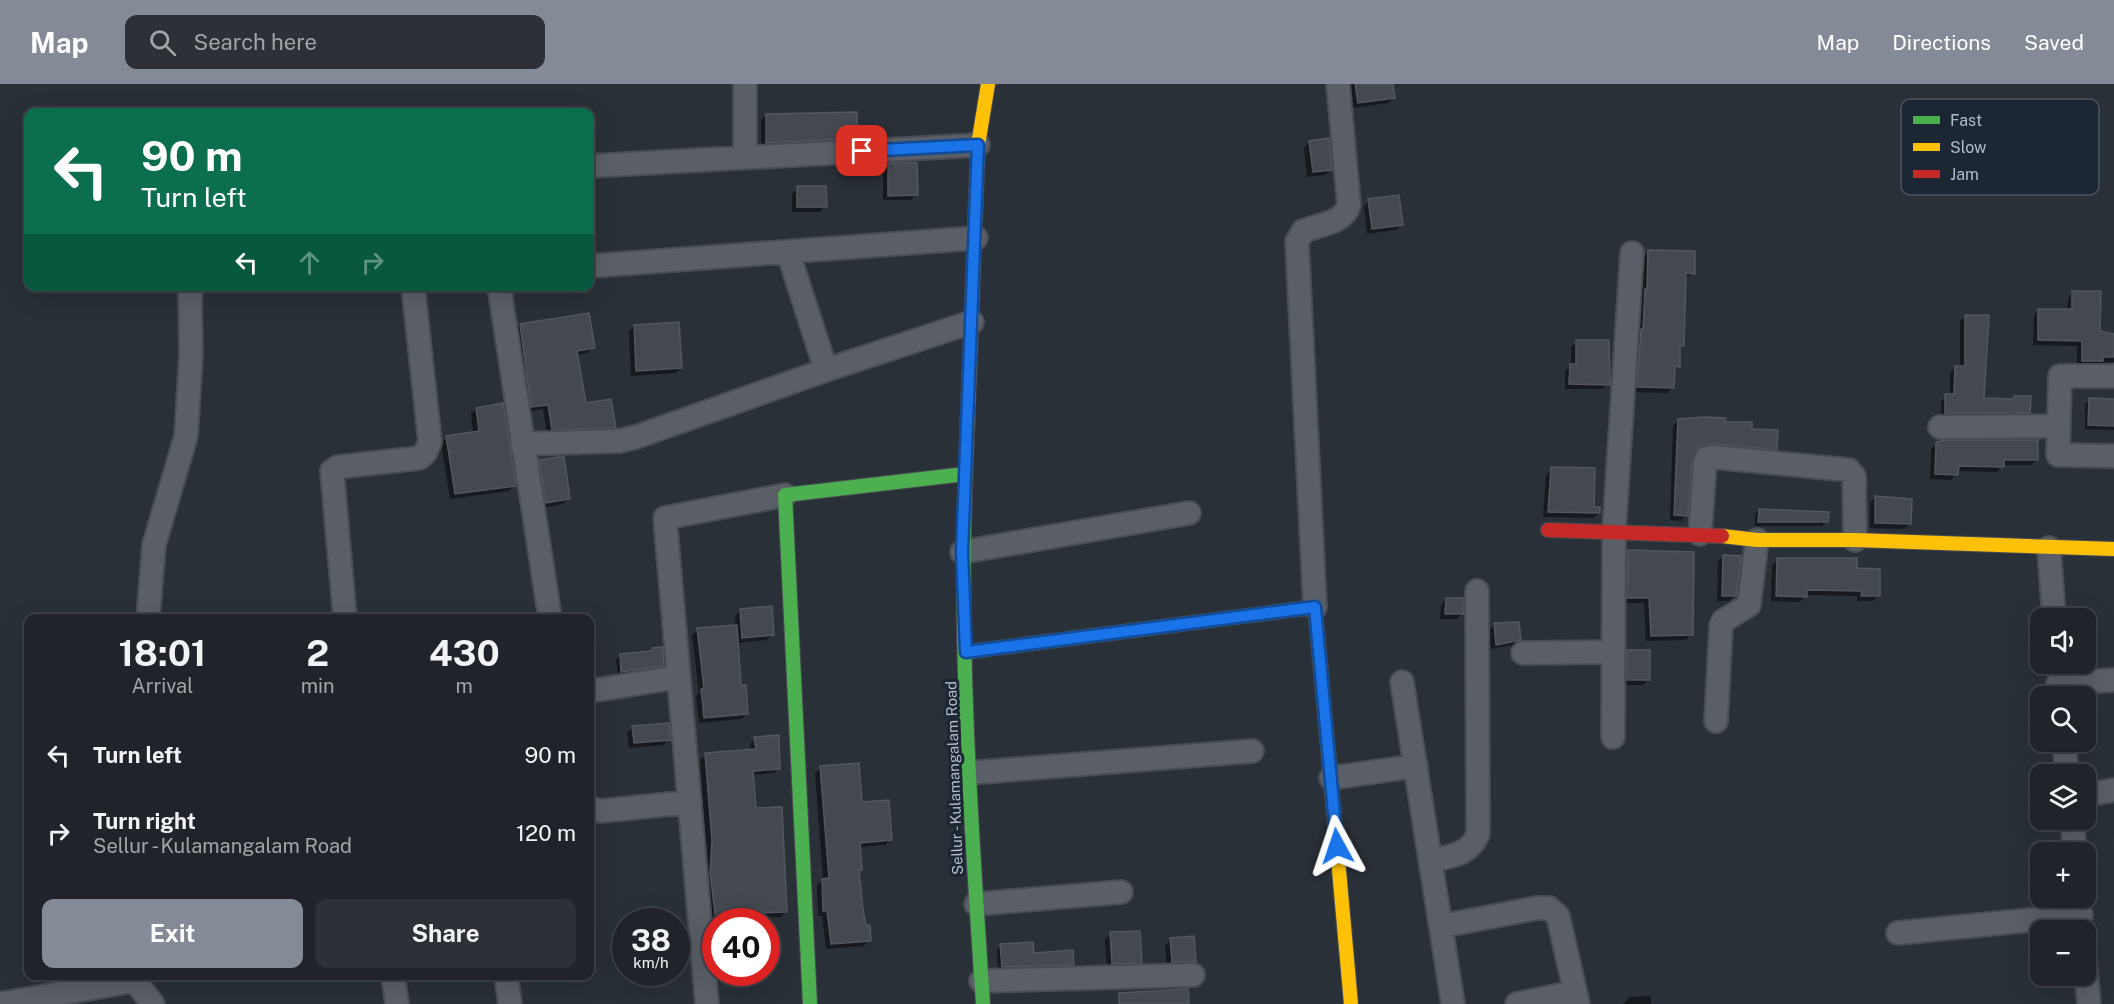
<!DOCTYPE html>
<html lang="en">
<head>
<meta charset="utf-8">
<style>
	:root { --surface:#20242a; --page:#2d3036; --text:#f1f3f6; --muted:#a2a4a8; --line:#3d4147; --accent:#848b96 }
	body { margin:0; font-family:"Public Sans",sans-serif; background:var(--page); color:var(--text); height:100vh; display:flex; flex-direction:column; font-size:22px; white-space:nowrap }
	* { box-sizing:border-box; margin:0 }
	p { font-size:20px; color:var(--muted) }
	.icon { flex:none; width:33px; height:33px; fill:none; stroke:currentColor; stroke-width:2; stroke-linecap:round; stroke-linejoin:round }
	.map { position:relative; flex:1; overflow:hidden }
	.side { position:absolute; left:24px; top:530px; width:570px; height:366px; display:flex; flex-direction:column; background:var(--surface); border-radius:12px; box-shadow:0 6px 24px #0002,0 0 0 2px var(--line) }
	.side>* { flex:none }
	.top-card { position:absolute; left:24px; top:24px; width:570px; height:183px; border-radius:12px; box-shadow:0 6px 24px #0002,0 0 0 2px var(--line); background:#0b6e4f; color:#fff; overflow:hidden }
	.fabs { position:absolute; left:2030px; top:524px; display:grid; gap:12px }
	.fabs a { display:grid; place-items:center; width:66px; height:66px; border-radius:12px; background:var(--surface); box-shadow:0 6px 24px #0002,0 0 0 2px var(--line); font-size:30px }
	.speed { position:absolute; left:612px; top:824px; display:flex; gap:12px; font-size:30px; font-weight:700; text-align:center }
	.speed>* { display:grid; place-content:center; width:78px; height:78px; border-radius:50%; background:var(--surface); box-shadow:0 6px 24px #0002,0 0 0 2px var(--line); line-height:1 }
	.speed small { font-size:15px; font-weight:400 }
	.speed .limit { border:9px solid #d22; background:#fff; color:#111 }
	.pin { position:absolute; display:grid; place-items:center; width:51px; height:51px; color:#fff; margin:-26px; border-radius:12px; box-shadow:0 3px 9px #0006 }
	.me { position:absolute; width:66px; margin:-33px; rotate:355deg; stroke-linejoin:round; filter:drop-shadow(0 0 4px #0008) }
	.turn { display:flex; align-items:center; gap:21px; height:126px; padding:0 18px; font-size:27px }
	.turn .icon { width:78px; height:78px; stroke-width:2.5 }
	.turn b { display:block; font-size:42px; line-height:51px }
	.lanes { display:flex; align-items:center; height:57px; padding:0 18px; background:#0003; justify-content:center; gap:30px; direction:ltr }
	.lanes .off { opacity:.35 }
	.eta { display:flex; justify-content:space-evenly; align-items:center; height:102px; text-align:center }
	.eta b { font-size:36px; font-weight:700; line-height:42px }
	.button { display:flex; gap:12px; margin-top:auto; padding:12px 18px }
	.button a { flex:1; height:69px; border-radius:12px; background:var(--accent); color:#fff; font-size:24px; font-weight:700; line-height:69px; text-align:center }
	.button a+a { background:var(--page); color:var(--text) }
	ul { padding:0; list-style:none }
	li { display:flex; align-items:center; gap:18px; height:78px; padding:0 18px }
	li div { flex:1 }
	li b { display:block; font-size:22px }
	li em { font-style:normal }
	header { display:flex; align-items:center; gap:36px; box-sizing:border-box; height:84px; padding:0 30px; background:var(--accent); color:#fff }
	header strong { font-size:28px }
	nav { display:flex; gap:33px; margin-inline-start:auto; font-size:21px }
	.search { width:420px; height:54px; background:var(--page); display:flex; align-items:center; gap:15px; box-sizing:border-box; padding:0 21px; border-radius:12px; color:var(--muted); font-size:22px }
	.map>svg:first-child { display:block }
</style>
</head>
<body>
<header>
<strong>Map</strong>
<div class="search"><svg class="icon" aria-label="search" viewBox="0 0 24 24"><circle cx="10" cy="10" r="6"/><path d="M15 15l6 6"/></svg>Search here</div>
<nav><a>Map</a><a>Directions</a><a>Saved</a></nav>
</header>
<div class="map">
<svg width="2114" height="920" viewBox="0 0 2114 920">
	<rect width="100%" height="100%" fill="#2a3038"/>
	<path fill="#0007" d="M1349 0H1392L1394 14 1388 19 1352 24Z
		M766 31 856 53 851 58 761 63V36Z
		M1309 58 1331 85 1325 91 1307 93 1304 64Z
		M888 81 916 110 911 116H883V86Z
		M798 104 825 122 820 128H792V110Z
		M1369 117 1402 140 1396 146 1367 150 1364 122Z
		M1649 168 1694 189 1684 194 1683 262 1678 266V282L1673 287V303L1667 309 1632 308 1636 252 1639 249 1642 210 1643 173Z
		M2073 208 2098 249 2114 251V278L2077 281V262L2033 261 2034 231 2039 226 2067 227 2068 214Z
		M1966 232 1982 316H2011L2014 313 2029 328 2023 333 1941 334V317L1950 311V289L1955 283H1960V237Z
		M520 241 593 263 587 269 576 271 584 321 614 343 609 349 547 350 543 325 526 328 515 247Z
		M634 242 681 283 675 289 631 292 629 248Z
		M1577 257 1610 282 1608 300 1603 305H1565V287L1571 281V263Z
		M2090 316H2114V346L2085 345V320Z
		M476 325 514 402 509 407 450 415 441 359 447 354 473 349 471 330Z
		M1679 337 1724 340 1751 347 1776 365 1770 370 1707 364 1695 367 1690 377 1686 431 1681 437 1670 436 1673 342Z
		M1937 359 2036 376 2031 381H2003L1997 388 1957 387 1951 396 1930 395 1931 365Z
		M540 378 568 415 563 420 541 424 535 383Z
		M1552 385 1599 429 1593 434 1543 433 1546 391Z
		M1876 413 1910 439 1904 445 1870 444V419Z
		M1759 426 1827 437 1822 442H1755V431Z
		M1629 468 1691 550 1686 556 1646 557 1644 519H1622L1623 473Z
		M1723 472 1735 512 1729 517H1717L1718 478Z
		M1778 476 1855 486 1878 512 1873 517H1857V512L1806 511 1800 518 1771 517 1772 481Z
		M1446 515 1462 529 1457 535H1440L1441 521Z
		M741 526 772 550 767 556 736 559 740 603 747 630 741 635 699 639 696 612 699 609 692 551 698 546 736 542 735 532Z
		M1495 541 1519 555 1513 561 1491 565 1489 546Z
		M653 565 663 581 659 585 618 592 616 576 620 572 648 569Z
		M1628 567 1648 596 1643 601H1622V573Z
		M633 644 669 655 663 661 629 664 627 649Z
		M755 655 779 684 774 689 752 691 755 726 786 828 781 833 757 834V837H716V847H712L700 676 706 671 751 667 750 660Z
		M821 684 861 720 891 755 885 761 859 763 861 785 858 788 861 826 869 856 864 862 826 865 822 832H818L817 802 823 795 815 689Z
		M1111 850 1141 878 1135 884 1107 885 1105 856Z
		M1171 856 1194 878 1189 883H1167L1165 861Z
		M1001 862 1073 880 1068 885 998 887 997 866Z
		M1651 912V920H1623L1629 913Z"/>
	<path fill="#444950" stroke="#52575f" stroke-width="1.5" d="M1355 0H1393L1395 14 1358 19Z
		M857 28V54L766 59V30Z
		M1329 54 1332 86 1313 88 1309 57Z
		M888 79H917L918 111 888 112Z
		M797 102H826L827 123H797Z
		M1399 111 1403 141 1372 145 1368 115Z
		M1648 166 1695 167V190L1686 189 1684 262H1680V283L1675 282 1674 304 1637 303 1641 245H1643L1645 205H1647Z
		M2072 207H2101L2100 247 2114 250V273H2103V277H2082V257L2038 256V225H2072Z
		M589 229 595 264 577 267 586 319 611 315 616 344 552 346 548 321 531 323 520 240Z
		M1965 231H1989L1984 314 2014 315V312H2031L2030 329H1945V310H1954L1955 282H1965Z
		M679 238 682 284 636 287 634 241Z
		M1576 256H1609L1610 301 1569 300 1570 280H1576Z
		M2089 314 2114 315V342L2088 341Z
		M503 319 516 402 455 410 446 352 479 347 476 324Z
		M1706 333 1726 334 1725 338H1752V345L1778 346 1777 366 1714 360 1699 363 1692 377 1688 432 1674 431 1678 335Z
		M1945 356H2038V376H2004V383L1959 382 1958 391 1935 390 1936 358Z
		M564 372 570 415 546 419 539 376Z
		M1551 383 1595 384 1594 423H1600V429L1548 428Z
		M1875 412 1912 415 1911 440 1875 439Z
		M1759 425 1829 428 1828 438H1758Z
		M1628 466 1694 468 1693 551 1651 552 1649 514H1627Z
		M1723 471 1741 472 1736 512H1722Z
		M1777 474H1857V484L1880 485V512H1861L1862 507 1807 506V513L1776 512Z
		M1446 514H1464V530H1445Z
		M772 522 774 551 742 554 740 525Z
		M1519 538 1521 556 1496 561 1494 539Z
		M737 541 741 601H746L748 630 704 634 701 605H704L697 544Z
		M663 563 664 582 621 588 620 570 652 567V564Z
		M1627 566H1650V596H1627Z
		M669 639 671 656 634 659 632 642Z
		M779 651 780 685 753 687 756 724 782 723 787 828 758 829 759 837H716L710 789 712 757 705 669 756 665 754 653Z
		M859 679 862 718 889 716 892 756 860 759 862 786H859L863 826 866 841H870L871 857 831 860 827 827H823L822 795 829 794 820 682Z
		M1140 847 1142 879 1112 880 1110 848Z
		M1194 852 1196 878H1172L1170 854Z
		M1033 858 1034 869 1073 866 1074 881 1002 883 1000 860Z
		M1188 905 1189 920H1119V909Z"/>
	<g fill="none" stroke-linecap="round" stroke-linejoin="round">
		<g stroke="#484c53" stroke-width="26">
			<path id="street" d="M745 73V0
				M590 82 978 61
				M788 168 826 286
				M590 182 976 154
				M499 202 550 534
				M2114 292H2060L2058 371 2114 372
				M1940 343 2059 342
				M522 360 619 357 636 353 826 286 972 238
				M1700 450 1705 378 1707 374 1713 373 1849 386 1854 392 1855 456
				M2049 464 2054 534
				M962 468 1189 429
				M1315 523 1297 158 1303 147C1319 141 1344 139 1349 121L1338 0
				M148 534 154 461 186 352 191 271 190 208 193 202
				M345 534 332 387 338 383 419 374 425 369 430 358 413 202
				M1523 569 1613 568
				M1402 598 1453 920
				M590 607 679 593
				M2059 612 2058 599 2114 596
				M1716 637 1721 542 1723 537 1749 521 1757 456
				M1613 653 1614 447 1632 169
				M2064 657 2067 690
				M968 689 1252 667
				M1331 694 1416 682
				M2085 711 2114 706
				M590 724 601 727 690 718
				M2072 735 2075 768
				M1431 777C1452 772 1469 771 1478 750L1477 507
				M976 820 1121 808
				M1442 842 1537 824H1549L1558 832 1578 920
				M1898 849 2081 831
				M2085 876 2089 920
				M130 891 153 920
				M393 891 397 920
				M506 891 510 920
				M981 897 1193 891
				M0 920 133 897
				M707 920 665 434 785 411
				M1517 920 1575 908"/>
		</g>
		<g stroke="#484c53" stroke-width="16">
			<path id="fast" d="M966 376C958 558 971 739 983 920
				M966 568 1315 523 1339 786
				M810 920 785 411 965 390"/>
		</g>
		<g stroke="#484c53" stroke-width="16">
			<path id="slow" d="M966 376 978 61 988 0
				M1722 452 1757 456H1855L2114 465
				M1339 786 1351 920"/>
		</g>
		<g stroke="#484c53" stroke-width="16">
			<path id="jam" d="M1548 446 1722 452"/>
		</g>
		<use href="#street" stroke="#5a5e66" stroke-width="22"/>
		<use href="#fast" stroke="#4caf50" stroke-width="14"/>
		<use href="#slow" stroke="#ffc107" stroke-width="14"/>
		<use href="#jam" stroke="#c62828" stroke-width="14"/>
	</g>
	<g fill="none" stroke-linecap="round" stroke-linejoin="round">
		<g stroke="#114b97" stroke-width="15">
			<path id="route" d="M862 67 978 61 962 468 966 568 1315 523 1337 762"/>
		</g>
		<use href="#route" stroke="#1a73e8" stroke-width="10"/>
	</g>
	<g text-anchor="middle" dominant-baseline="central" stroke-width="6" stroke-linejoin="round" paint-order="stroke">
		<g font-size="15" fill="#b4bcc9" stroke="#1d2633">
			<text transform="translate(954 694) rotate(-92)">Sellur - Kulamangalam Road</text>
		</g>
	</g>
	<rect x="1901" y="15" width="198" height="96" rx="9" fill="#1d2633" stroke="#4a5360" stroke-width="1.5"/>
	<rect x="1913" y="32" width="27" height="8" fill="#4caf50"/>
	<rect x="1913" y="59" width="27" height="8" fill="#ffc107"/>
	<rect x="1913" y="86" width="27" height="8" fill="#c62828"/>
	<g font-size="16" fill="#b4bcc9">
		<text x="1950" y="42">Fast</text>
		<text x="1950" y="69">Slow</text>
		<text x="1950" y="96">Jam</text>
	</g>
</svg>
<div class="fabs">
<a><svg class="icon" aria-label="sound" viewBox="0 0 24 24"><path d="M4 9h4l5-4v14l-5-4H4zM17 9q2 3 0 6"/></svg></a>
<a><svg class="icon" aria-label="search" viewBox="0 0 24 24"><circle cx="10" cy="10" r="6"/><path d="M15 15l6 6"/></svg></a>
<a><svg class="icon" aria-label="layers" viewBox="0 0 24 24"><path d="M12 4l9 5-9 5-9-5zM3 14l9 5 9-5"/></svg></a>
<a>+</a>
<a>−</a>
</div>
<div class="speed"><div>38<small>km/h</small></div><div class="limit">40</div></div>
<div class="pin" style="left:862px;top:67px;background:#d93025"><svg class="icon" aria-label="arrive" viewBox="0 0 24 24"><path d="M6 21V4h12l-3 4 3 4H6"/></svg></div>
<svg class="me" style="left:1337px;top:762px" viewBox="-20 -20 40 40"><path d="M0-17L14 15 0 8-14 15z" fill="#1a73e8" stroke="#fff" stroke-width="4"/></svg>
<div class="top-card">
<div class="turn"><svg class="icon" aria-label="left" viewBox="0 0 24 24"><path d="M17 20v-9H6M10 6l-5 5 5 5"/></svg><div><b>90 m</b>Turn left</div></div>
<div class="lanes"><svg class="icon" aria-label="left" viewBox="0 0 24 24"><path d="M17 20v-9H6M10 6l-5 5 5 5"/></svg><svg class="icon off" aria-label="ahead" viewBox="0 0 24 24"><path d="M12 20V5M6 11l6-6 6 6"/></svg><svg class="icon off" aria-label="right" viewBox="0 0 24 24"><path d="M7 20v-9h11M14 6l5 5-5 5"/></svg></div>
</div>
<section class="side">
<div class="eta">
<div><b>18:01</b><p>Arrival</p></div>
<div><b>2</b><p>min</p></div>
<div><b>430</b><p>m</p></div>
</div>
<ul>
<li><svg class="icon" aria-label="left" viewBox="0 0 24 24"><path d="M17 20v-9H6M10 6l-5 5 5 5"/></svg><div><b>Turn left</b></div><em>90 m</em></li>
<li><svg class="icon" aria-label="right" viewBox="0 0 24 24"><path d="M7 20v-9h11M14 6l5 5-5 5"/></svg><div><b>Turn right</b><p>Sellur - Kulamangalam Road</p></div><em>120 m</em></li>
</ul>
<div class="button"><a>Exit</a><a>Share</a></div>
</section>
</div>
</body>
</html>
